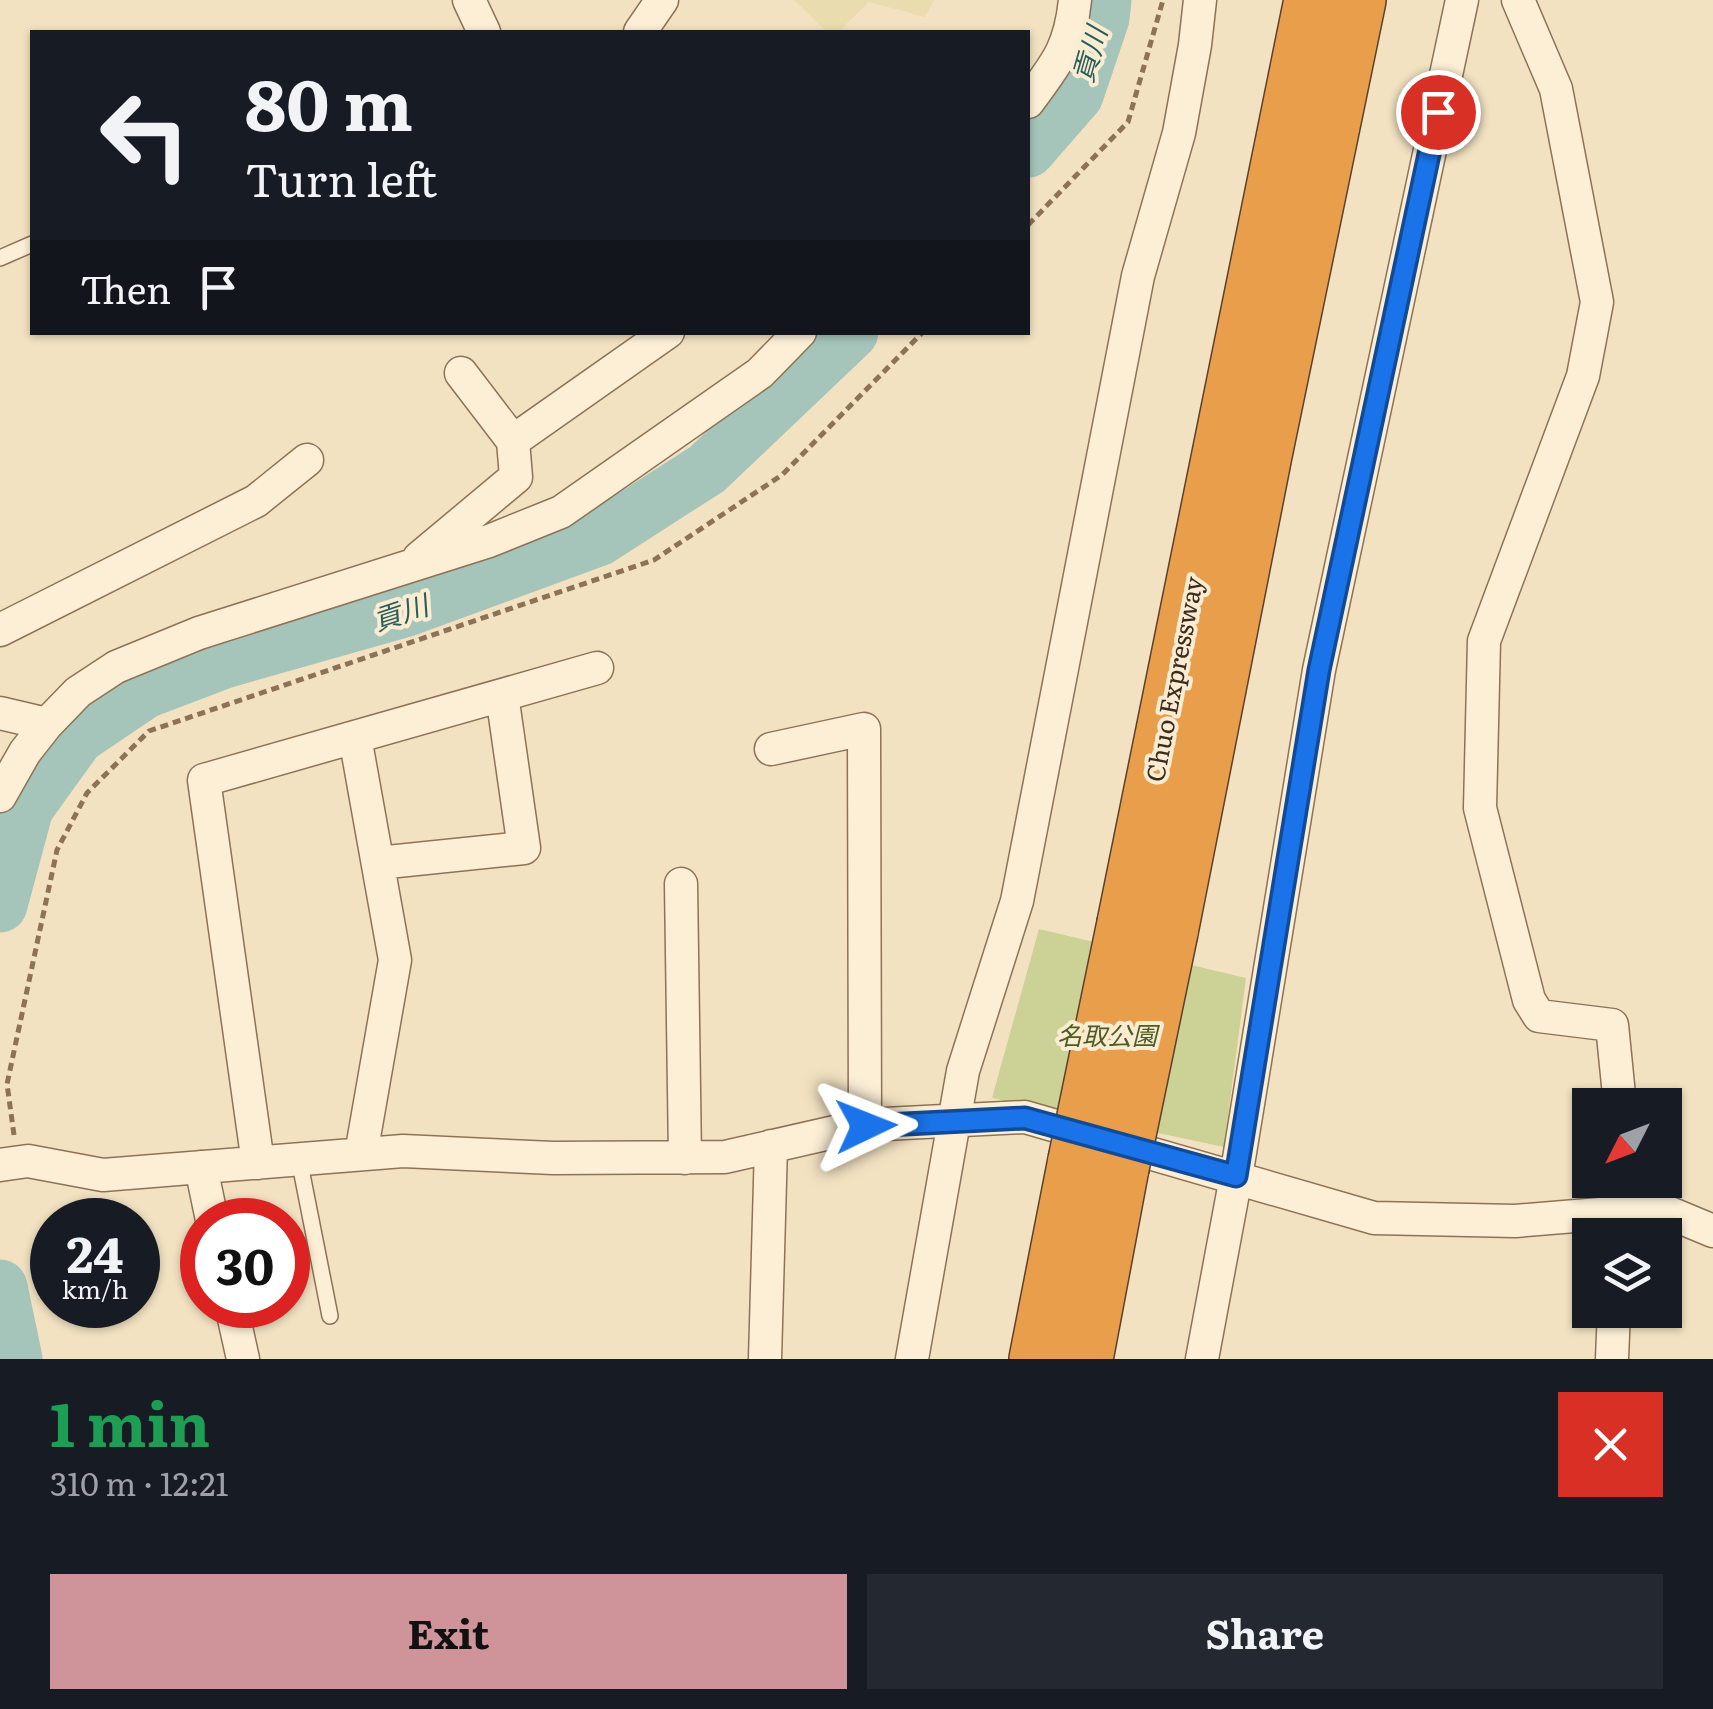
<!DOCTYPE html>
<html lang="en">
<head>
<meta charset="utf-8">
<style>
	:root { --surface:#171b24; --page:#242831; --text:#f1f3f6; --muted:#9ea1a6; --accent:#ce9499 }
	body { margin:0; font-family:Literata,"Noto Sans JP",serif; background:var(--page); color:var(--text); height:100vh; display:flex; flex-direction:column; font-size:38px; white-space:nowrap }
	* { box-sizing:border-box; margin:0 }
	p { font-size:32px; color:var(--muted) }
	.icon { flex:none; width:55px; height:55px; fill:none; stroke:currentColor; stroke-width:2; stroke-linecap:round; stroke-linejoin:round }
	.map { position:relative; height:1359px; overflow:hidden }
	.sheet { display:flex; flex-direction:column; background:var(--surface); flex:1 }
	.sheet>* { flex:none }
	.banner { position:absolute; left:30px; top:30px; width:1000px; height:305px; border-radius:0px; box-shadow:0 2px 8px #0004; background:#171b24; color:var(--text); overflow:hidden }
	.needle { width:65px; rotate:228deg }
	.tools { position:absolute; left:1572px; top:1088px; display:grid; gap:20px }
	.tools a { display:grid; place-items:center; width:110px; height:110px; border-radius:0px; background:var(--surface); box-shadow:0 2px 8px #0004; font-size:50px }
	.speed { position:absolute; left:30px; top:1198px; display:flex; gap:20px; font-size:50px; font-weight:700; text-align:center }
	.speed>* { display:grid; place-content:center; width:130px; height:130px; border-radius:50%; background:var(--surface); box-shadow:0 2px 8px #0004; line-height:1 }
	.speed small { font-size:25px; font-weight:400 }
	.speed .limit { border:15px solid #d22; background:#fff; color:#111 }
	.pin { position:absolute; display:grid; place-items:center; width:85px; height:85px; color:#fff; margin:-42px; border:5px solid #fff; border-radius:50%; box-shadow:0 2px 10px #0007 }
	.me { position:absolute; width:110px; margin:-55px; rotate:88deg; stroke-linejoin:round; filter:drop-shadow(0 0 8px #0008) }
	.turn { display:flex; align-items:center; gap:35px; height:210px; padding:0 50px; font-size:45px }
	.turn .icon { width:130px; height:130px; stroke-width:2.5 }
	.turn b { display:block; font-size:70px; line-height:85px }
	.then { display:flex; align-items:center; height:95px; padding:0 50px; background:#0003; gap:20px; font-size:38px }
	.round { display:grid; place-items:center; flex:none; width:105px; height:105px; border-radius:0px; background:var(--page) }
	.headline { display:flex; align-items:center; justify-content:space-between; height:170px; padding:0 50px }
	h1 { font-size:60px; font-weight:700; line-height:75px; color:#1e9e55 }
	.action { display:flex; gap:20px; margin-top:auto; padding:20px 50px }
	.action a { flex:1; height:115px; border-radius:0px; background:var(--accent); color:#111; font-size:40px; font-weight:700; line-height:115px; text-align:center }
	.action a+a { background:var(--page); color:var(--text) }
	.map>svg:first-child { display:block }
</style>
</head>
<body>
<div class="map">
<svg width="1713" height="1359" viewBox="0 0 1713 1359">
	<rect width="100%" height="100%" fill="#f2e2c2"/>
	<path fill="#e9ddaf" d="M794 0H934L925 17 869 2 838 32H827Z"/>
	<path fill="#ccd195" d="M1039 929 1246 978 1224 1147 992 1098Z"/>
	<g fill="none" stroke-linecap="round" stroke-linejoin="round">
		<path stroke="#a5c4ba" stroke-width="55" d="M1028 150 1076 95 1102 18 1104 0
			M0 905 26 808 77 737 145 691 224 661 407 609 598 539 707 469 851 332
			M0 1287 15 1359"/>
		<g stroke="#8e7257" stroke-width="18">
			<path id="lane" d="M0 258 32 244
				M299 1159 330 1316"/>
		</g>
		<g stroke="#8e7257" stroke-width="35">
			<path id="street" d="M469 0 484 32
				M1518 0 1556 89 1597 302 1583 376 1484 641 1480 808 1529 1000 1539 1016 1612 1025 1620 1105
				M640 32 662 0
				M1028 102C1056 64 1070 49 1075 0
				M513 441 668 332
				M419 558 516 477 513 441 461 373
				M0 630 256 501 307 460
				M0 713 47 724
				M355 737 395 960 361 1154
				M771 749 864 729 865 1125
				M0 796 25 752 47 724 78 692 116 667 199 633 489 541 561 512 760 373 800 332
				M378 863 524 848 502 695
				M681 884 685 1158
				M258 1163 204 780 597 668
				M0 1165 28 1161 103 1175 403 1151 553 1158 725 1157 865 1125 1025 1117 1374 1218 1515 1221 1660 1209 1713 1231
				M201 1167 212 1220
				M231 1305 243 1359
				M765 1359 771 1146
				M912 1359 963 1071 1017 901 1138 276 1179 133 1195 45 1200 0
				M1202 1359 1236 1177 1319 670 1462 0
				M1612 1359 1614 1310"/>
		</g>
		<g stroke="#5b402c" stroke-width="58">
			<path id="highway" d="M1125 923 1312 0
				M1170 932 1264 455 1358 0
				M1037 1359 1076 1160
				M1085 1359 1121 1168"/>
		</g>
		<path stroke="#8e7257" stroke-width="5" stroke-dasharray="8 5" stroke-linecap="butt" d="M1028 225 1128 122 1163 0
			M14 1135 7 1084 57 850 87 793 149 731 654 560 782 475 923 332"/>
		<use href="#lane" stroke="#fcefd6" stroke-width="15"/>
		<use href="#street" stroke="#fcefd6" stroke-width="32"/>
		<use href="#highway" stroke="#e99e4b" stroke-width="55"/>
		<g stroke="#5b402c" stroke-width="58" stroke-linecap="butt">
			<path id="highway-bridge" d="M1076 1160 1125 923
				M1121 1168 1170 932"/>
		</g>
		<use href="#highway-bridge" stroke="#e99e4b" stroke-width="55"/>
	</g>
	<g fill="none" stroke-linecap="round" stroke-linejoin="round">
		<g stroke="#114b97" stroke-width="25">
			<path id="route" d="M866 1126 1025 1118 1236 1176 1319 670 1438 112"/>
		</g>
		<use href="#route" stroke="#1a73e8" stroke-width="18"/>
	</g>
	<g text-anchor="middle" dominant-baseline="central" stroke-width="8" stroke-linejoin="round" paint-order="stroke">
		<g font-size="25" fill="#3c2b1d" stroke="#f9ecd2">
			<text transform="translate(1173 679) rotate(-79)">Chuo Expressway</text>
		</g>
		<g font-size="25" font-style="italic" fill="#4e5b21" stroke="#f9ecd2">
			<text x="1107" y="1034">名取公園</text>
		</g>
		<g font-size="28" font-style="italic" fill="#2b5e59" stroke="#f9ecd2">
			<text transform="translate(1088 54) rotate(-74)">貢川</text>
			<text transform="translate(400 611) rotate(-18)">貢川</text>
		</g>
	</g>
</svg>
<div class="tools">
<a><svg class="needle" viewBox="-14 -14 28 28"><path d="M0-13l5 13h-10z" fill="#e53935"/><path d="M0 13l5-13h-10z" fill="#9ea1a6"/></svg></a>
<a><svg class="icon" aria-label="layers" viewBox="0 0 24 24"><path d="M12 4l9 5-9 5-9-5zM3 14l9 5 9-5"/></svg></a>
</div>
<div class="speed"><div>24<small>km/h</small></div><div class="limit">30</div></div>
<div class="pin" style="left:1438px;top:112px;background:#d93025"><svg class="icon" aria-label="arrive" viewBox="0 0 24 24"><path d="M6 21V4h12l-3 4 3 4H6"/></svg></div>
<svg class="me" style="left:866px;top:1126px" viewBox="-20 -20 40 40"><path d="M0-17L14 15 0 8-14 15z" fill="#1a73e8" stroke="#fff" stroke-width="4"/></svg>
<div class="banner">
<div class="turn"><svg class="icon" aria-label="left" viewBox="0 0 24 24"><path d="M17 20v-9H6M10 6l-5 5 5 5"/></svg><div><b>80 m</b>Turn left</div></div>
<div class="then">Then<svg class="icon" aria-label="arrive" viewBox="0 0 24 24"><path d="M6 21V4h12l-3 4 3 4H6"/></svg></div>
</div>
</div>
<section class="sheet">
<div class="headline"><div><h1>1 min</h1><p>310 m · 12:21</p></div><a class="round" style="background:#d93025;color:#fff"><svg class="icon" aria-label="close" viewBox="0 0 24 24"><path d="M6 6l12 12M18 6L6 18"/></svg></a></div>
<div class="action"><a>Exit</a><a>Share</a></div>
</section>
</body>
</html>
